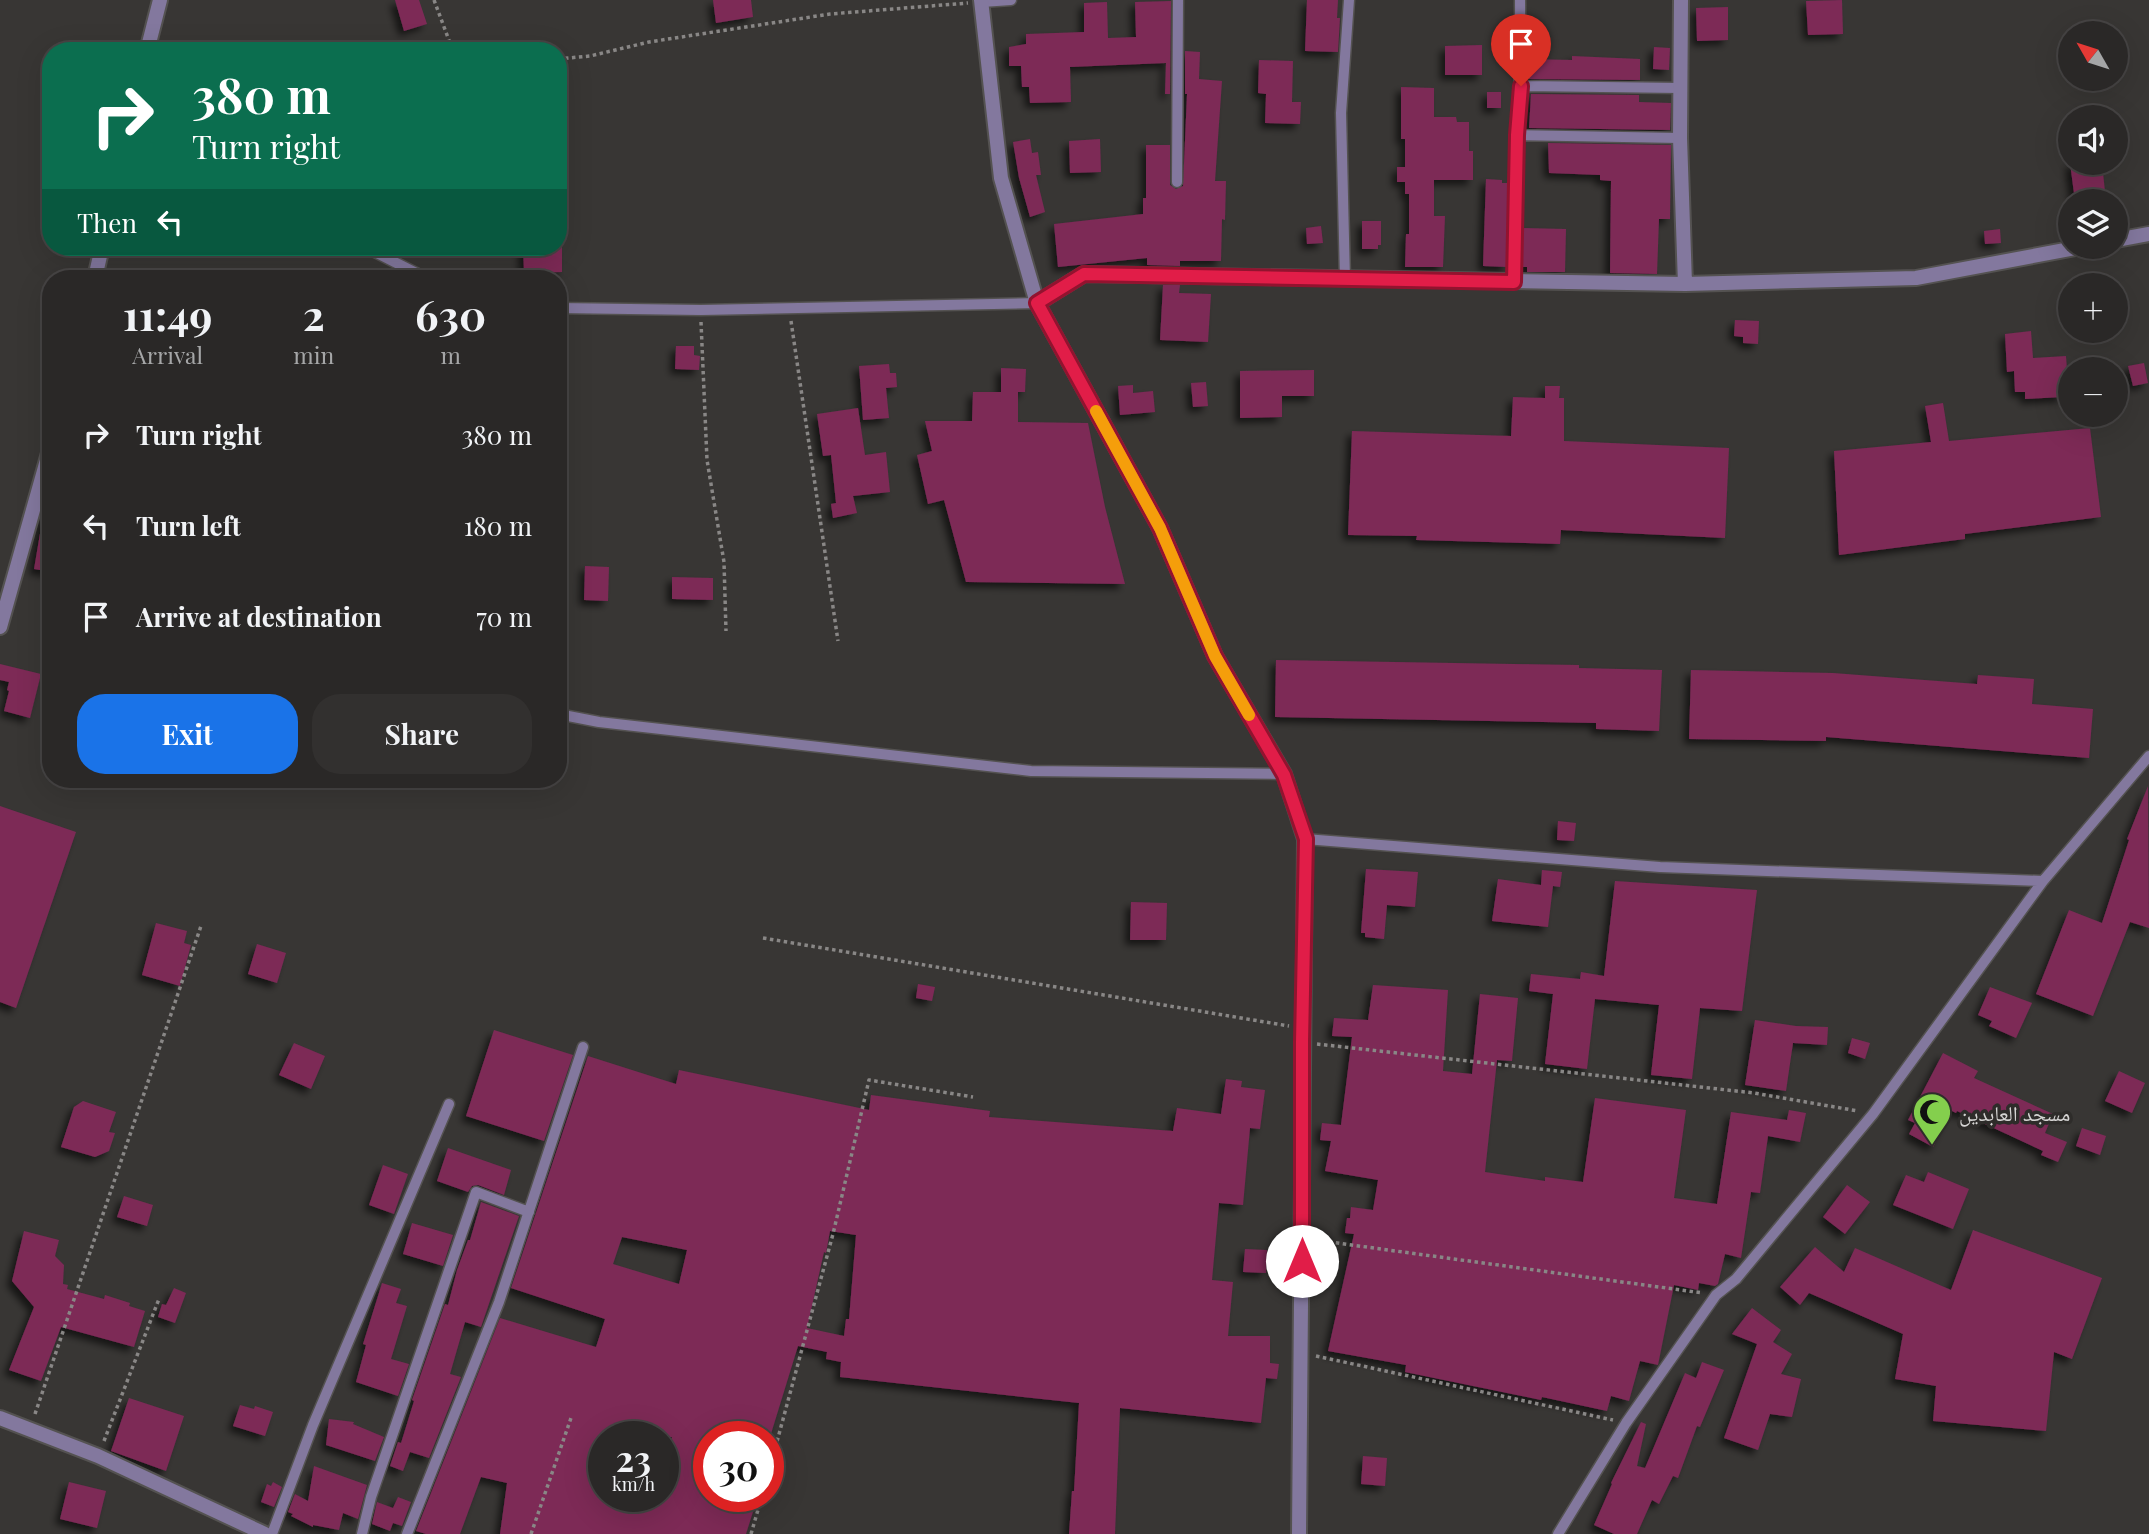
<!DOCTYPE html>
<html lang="en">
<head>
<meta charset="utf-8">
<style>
	:root { --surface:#2a2827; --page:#32302f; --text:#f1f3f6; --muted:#a5a6a7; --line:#464444; --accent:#1a73e8 }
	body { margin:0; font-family:"Playfair Display","Noto Naskh Arabic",serif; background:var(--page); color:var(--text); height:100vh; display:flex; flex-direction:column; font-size:26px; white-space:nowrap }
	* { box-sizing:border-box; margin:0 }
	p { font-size:23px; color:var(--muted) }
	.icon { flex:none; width:38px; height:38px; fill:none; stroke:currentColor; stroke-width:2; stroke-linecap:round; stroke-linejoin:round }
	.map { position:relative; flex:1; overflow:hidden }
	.side { position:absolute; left:42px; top:270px; width:525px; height:518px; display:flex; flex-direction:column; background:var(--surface); border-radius:28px; box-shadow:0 7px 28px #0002,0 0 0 2px var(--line) }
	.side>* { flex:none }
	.hud { position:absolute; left:42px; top:42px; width:525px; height:214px; border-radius:28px; box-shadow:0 7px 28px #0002,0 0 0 2px var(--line); background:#0b6e4f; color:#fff; overflow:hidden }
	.needle { width:46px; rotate:309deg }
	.buttons { position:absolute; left:2058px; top:21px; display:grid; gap:14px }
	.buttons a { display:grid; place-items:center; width:70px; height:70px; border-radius:50%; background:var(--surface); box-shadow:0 7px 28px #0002,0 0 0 2px var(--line); font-size:35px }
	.speed { position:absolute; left:588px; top:1421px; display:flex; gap:14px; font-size:35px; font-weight:700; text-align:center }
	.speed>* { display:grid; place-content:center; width:91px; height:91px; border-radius:50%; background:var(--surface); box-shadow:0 7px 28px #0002,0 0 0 2px var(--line); line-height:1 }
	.speed small { font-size:18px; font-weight:400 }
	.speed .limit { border:10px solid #d22; background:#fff; color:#111 }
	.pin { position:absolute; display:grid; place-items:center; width:60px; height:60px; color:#fff; margin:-72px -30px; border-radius:50% 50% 50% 0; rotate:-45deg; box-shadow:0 0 7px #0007 }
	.pin .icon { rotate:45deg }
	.me { position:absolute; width:77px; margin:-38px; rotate:0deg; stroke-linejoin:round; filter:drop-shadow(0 0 5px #0008) }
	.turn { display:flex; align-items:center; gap:24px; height:147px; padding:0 35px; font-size:32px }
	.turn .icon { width:91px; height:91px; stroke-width:2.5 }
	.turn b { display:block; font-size:49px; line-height:60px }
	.then { display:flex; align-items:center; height:66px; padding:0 35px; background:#0003; gap:14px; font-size:26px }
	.eta { display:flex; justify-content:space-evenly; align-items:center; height:119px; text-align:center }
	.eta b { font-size:42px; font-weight:700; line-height:49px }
	.cta { display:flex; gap:14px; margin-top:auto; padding:14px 35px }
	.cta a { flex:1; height:80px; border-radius:28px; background:var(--accent); color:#fff; font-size:28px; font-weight:700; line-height:80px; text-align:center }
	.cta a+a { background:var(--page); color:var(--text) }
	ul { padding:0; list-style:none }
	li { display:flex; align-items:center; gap:21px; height:91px; padding:0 35px }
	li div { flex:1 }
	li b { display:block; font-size:26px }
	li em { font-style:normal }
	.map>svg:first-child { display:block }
</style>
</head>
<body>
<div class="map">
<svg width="2149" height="1534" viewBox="0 0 2149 1534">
	<defs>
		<filter id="shadow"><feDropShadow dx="-5" dy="5" stdDeviation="3.5" flood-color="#0009"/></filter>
	</defs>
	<rect width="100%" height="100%" fill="#383634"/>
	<path fill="#7d2957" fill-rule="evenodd" filter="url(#shadow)" d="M395 0H419L427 24 404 31Z
		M713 0H751L753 17 716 23Z
		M1307 0H1338L1337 18H1340L1338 52 1305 51Z
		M1842 0 1843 34 1808 35 1806 1Z
		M1171 1 1170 94H1165L1166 63 1070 67 1071 102 1030 103 1029 87H1022L1021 66H1009V47L1026 44V34L1084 32V3L1107 2 1108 38 1136 37 1135 2Z
		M1728 7V40L1697 41 1696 8Z
		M1482 45V75H1445V46Z
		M1654 47 1670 48 1669 70 1653 69Z
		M1185 51 1200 52 1199 79 1222 81 1215 181H1226L1225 220 1222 219 1221 261H1180V266L1147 265V258L1058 267 1054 224 1143 214V198H1146V145H1170V185L1176 189 1183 186 1187 94H1185Z
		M1572 56 1640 59V80L1529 79V59L1572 60Z
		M1259 60 1293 61 1292 102H1301L1300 124 1265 123 1266 94 1258 93Z
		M1401 87 1434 88V117H1456L1457 122H1469V151H1473V180H1434V216H1445L1443 267H1405L1406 234H1409V194H1405V182H1397V167H1405V139H1401Z
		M1487 92H1501V108H1487Z
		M1531 94 1639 95V102L1671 103 1670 130 1529 128Z
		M1030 139 1032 153 1038 152 1041 175H1036L1045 212 1030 217 1019 178 1013 142Z
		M1100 139 1101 172 1070 173 1069 141Z
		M1548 143 1671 145 1670 219H1659L1657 274 1610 273 1611 181 1600 180V175L1549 173Z
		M2070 163H2102L2106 201H2075Z
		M1486 179 1502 180V183H1509L1507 267 1483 266Z
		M1362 221H1381V245H1378V249H1362Z
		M1321 226 1323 243 1307 244 1306 228Z
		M1523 228 1566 229 1565 272H1527V267H1522Z
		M2000 229 2001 243 1985 244 1984 231Z
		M523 247H562V272L524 273Z
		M1163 285H1180L1179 293 1211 294 1208 342 1160 340Z
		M1735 320 1759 321 1758 344 1743 343V337L1734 336Z
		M2031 331 2033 358 2066 356 2068 382H2062L2063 397 2025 399V392H2015L2014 371 2007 372 2005 334Z
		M676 346H694V355L700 356 699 370 675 369Z
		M2144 363 2148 383 2133 386 2128 366Z
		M889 364 890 373H896L897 387 886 388 889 418 863 420 859 366Z
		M1001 368 1026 369 1025 392H1018V422L1088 423 1105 507 1125 584 966 582 944 500 928 504 917 455 932 451 925 421H972L973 392H1001Z
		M1314 370V396H1282V417L1240 418V371Z
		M1206 382 1208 406 1193 407 1191 383Z
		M1133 385V393L1153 391 1155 412 1120 415 1118 386Z
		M1545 386H1560L1559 398H1564V441L1729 448 1725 538 1561 530 1560 544 1416 540 1417 536 1348 535 1352 431 1511 436 1513 397 1545 398Z
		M1943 403 1949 441 2090 428 2101 517 1965 534V539L1839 555 1834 451 1931 442 1925 406Z
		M858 408 865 455 886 452 890 492 853 496 857 513 833 518 831 504 836 503 831 455 823 456 817 414Z
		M43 516 51 517V572L34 569Z
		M585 566 609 567 608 601 584 600Z
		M672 577 713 578V600L672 599Z
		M1276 660 1579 665V668L1662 670 1659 731 1596 729V723L1275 717Z
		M0 664 41 674 30 718 4 711 9 691 7 690 9 682 0 680Z
		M1691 670 1833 673 1977 684 1978 675 2034 679 2032 704 2093 709 2089 758 1826 737V741L1689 739Z
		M2148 786 2149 928 2130 922 2093 1016 2036 994 2069 910 2102 923 2129 840 2127 839Z
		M0 806 76 832 16 1008 0 1002Z
		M1558 821 1576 823 1574 841 1557 840Z
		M1366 869 1418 872 1415 907 1387 905 1384 939 1365 937V933H1361Z
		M1542 870 1562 872 1560 887 1553 886 1548 927 1492 921 1498 879 1541 885Z
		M1615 881 1757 890 1742 1011 1700 1008 1692 1079 1651 1075 1659 1005 1595 999 1587 1069 1545 1064 1553 994 1529 991 1531 974 1580 979 1581 972 1604 976Z
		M1131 902 1167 903 1166 940H1130Z
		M156 923 187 931 184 943 191 945 180 986 142 975Z
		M257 944 286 953 277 983 248 974Z
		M918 984 935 987 932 1001 916 998Z
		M1373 985 1448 990 1443 1071 1472 1074 1480 994 1518 998 1512 1061 1497 1060 1485 1172 1545 1181V1177L1583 1182 1595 1098 1686 1110 1674 1198 1717 1204 1731 1112 1787 1120 1789 1110 1806 1113 1800 1142 1768 1136 1760 1193 1751 1192 1741 1258 1725 1254 1718 1284 1715 1286 1699 1283 1698 1290 1674 1285 1658 1365 1640 1361 1629 1401 1611 1396 1607 1411 1542 1397 1541 1400 1405 1372 1406 1365 1328 1351 1354 1234 1345 1233 1347 1218H1350L1351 1207 1373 1210 1378 1180 1325 1171 1331 1141 1320 1140 1322 1123 1341 1125 1352 1037 1332 1036 1334 1018 1368 1020Z
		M1990 987 2032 1003 2016 1038 1989 1026 1992 1021 1978 1015Z
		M1755 1020 1796 1026 1828 1027 1827 1045 1793 1043 1786 1091 1745 1085Z
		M494 1030 573 1055 544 1141 466 1116Z
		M1852 1038 1870 1043 1865 1059 1848 1053Z
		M294 1043 325 1056 311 1089 279 1075Z
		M1943 1053 1978 1071 1974 1078 2053 1114 2045 1133 2067 1142 2058 1162 2041 1155 2043 1151 1957 1111 1956 1113 1952 1111 1933 1147 1909 1134 1915 1123 1908 1120Z
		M588 1056 676 1084 679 1070 869 1110 871 1095 990 1111 989 1117 1173 1131 1177 1108 1221 1114 1226 1079 1242 1081 1241 1087 1265 1090 1260 1129 1250 1128 1243 1205 1219 1203 1212 1280 1233 1282 1228 1336H1270V1363L1279 1364 1277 1379 1266 1378 1261 1423 1120 1408 1115 1534H1069L1072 1491H1074L1079 1403 840 1377 841 1362 826 1359 827 1352 798 1346 770 1437H709V1496H758L746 1534H500L507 1483 481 1477 460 1534H426L416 1531 500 1318 596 1347 605 1319 511 1288ZM830 1231 856 1235 849 1319H846L844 1336 807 1328 824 1252 826 1253ZM622 1237 687 1250 679 1284 613 1264ZM604 1437H672L663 1465V1496H604Z
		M2119 1071 2145 1083 2132 1113 2105 1101Z
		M83 1101 116 1112 109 1132 115 1133 109 1151 95 1157 61 1147 74 1107Z
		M2082 1128 2106 1136 2100 1155 2076 1146Z
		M448 1148 511 1170 504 1195 478 1185 472 1186 468 1192 437 1181Z
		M383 1165 408 1174 394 1214 369 1205Z
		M1928 1172 1969 1189 1953 1229 1893 1205 1906 1175 1924 1182Z
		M1847 1185 1870 1202 1845 1234 1823 1217Z
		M124 1196 153 1205 147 1226 117 1217Z
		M481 1202 519 1216 481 1327 465 1322 450 1374 461 1377 429 1458 410 1452 403 1471 390 1466 398 1442 401 1443 414 1401 412 1400 445 1304 448 1305 457 1270 468 1240H470Z
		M412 1223 453 1235 443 1266 403 1254Z
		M1973 1230 2102 1278 2072 1359 2054 1352 2046 1431 1933 1421 1936 1386 1895 1379 1903 1334 1809 1293 1800 1305 1780 1287 1815 1247 1844 1272 1855 1248 1951 1290Z
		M24 1231 59 1240 55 1256 64 1265 63 1284 68 1285 67 1289 104 1299 105 1295 130 1303 129 1306 145 1311 134 1347 61 1327 41 1381 9 1370 34 1307 12 1281Z
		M1245 1249 1267 1250 1266 1273 1243 1272Z
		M382 1283 401 1289 396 1303 407 1306 391 1359 409 1364 398 1396 356 1382 366 1345 363 1344Z
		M174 1288 186 1293 175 1323 158 1317 162 1304 166 1305Z
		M1752 1308 1781 1330 1773 1342 1792 1354 1781 1374 1801 1379 1792 1417 1770 1414 1758 1450 1724 1438 1757 1344 1732 1334Z
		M1702 1362 1724 1370 1700 1427 1697 1426 1678 1478 1673 1476 1659 1504 1652 1500 1637 1534H1614L1594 1525 1612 1484 1611 1483 1641 1422 1646 1424 1637 1466 1645 1468 1685 1373 1696 1378Z
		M129 1398 184 1416 166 1471 111 1451Z
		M240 1405 254 1409 255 1406 273 1412 265 1436 233 1426Z
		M329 1419 354 1422 353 1424 384 1437 375 1461 326 1445Z
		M1363 1456 1387 1458 1385 1486 1361 1484Z
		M314 1466 367 1485 358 1519 343 1513 339 1530 313 1525V1527L291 1516 293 1514 288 1512 295 1494 308 1501Z
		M69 1482 106 1491 97 1528 60 1519Z
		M273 1482 282 1487 274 1507 261 1502 267 1484 271 1486Z
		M398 1497 411 1502 402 1526 393 1523 390 1531 372 1524 377 1502 393 1508Z"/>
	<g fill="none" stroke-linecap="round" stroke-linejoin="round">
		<g stroke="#545251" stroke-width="13">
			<path id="lane" d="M982 2 1011 0
				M1521 86 1680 88
				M1517 135 1680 138
				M1177 182 1178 0
				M365 247 426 278
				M1345 280 1341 113 1349 0
				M1514 282C1516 188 1521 94 1520 0
				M558 308 701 310 1037 303
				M558 714 599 722 1031 771 1284 774
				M1305 839 1660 867 2043 881
				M272 1534 313 1425 449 1104
				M362 1534 371 1497 476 1192 529 1212
				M407 1534 499 1302 583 1047
				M1558 1534 1626 1423 1716 1295 1736 1279 1873 1114 2043 881 2149 756"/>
		</g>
		<g stroke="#545251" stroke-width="18">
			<path id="street" d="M981 0 1001 178 1037 303 1160 528 1215 656 1284 774 1305 839 1299 1534
				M1681 0 1680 138 1685 284
				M147 51 160 0
				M2116 240 2149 234
				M95 278 102 247
				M1037 303 1084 274 1685 284 1916 278 2081 247
				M0 627 51 446
				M0 1418 98 1456 265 1534"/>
		</g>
		<path stroke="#898786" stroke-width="3.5" stroke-dasharray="3.5 3.5" stroke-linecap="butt" d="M434 0 453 51
			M558 59 590 56 649 42 830 14 968 3
			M791 321 838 641
			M701 322 707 460 724 562 726 631
			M763 938 1289 1026
			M1317 1044 1754 1093 1858 1111
			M1315 1240 1703 1293
			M1316 1356 1613 1420
			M35 1414 201 926
			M104 1441 159 1299
			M768 1475 833 1234 869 1080 973 1097
			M531 1534 571 1418
			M751 1534 762 1496"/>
		<use href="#lane" stroke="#83789e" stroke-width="10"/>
		<use href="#street" stroke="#83789e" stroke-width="14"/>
	</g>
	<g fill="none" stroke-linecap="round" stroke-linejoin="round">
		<g stroke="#92132f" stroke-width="18">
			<path id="route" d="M1302 1261V1042L1306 839 1284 775 1215 656 1160 528 1037 303 1084 274 1514 282 1517 135 1521 86"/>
		</g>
		<use href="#route" stroke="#e11d48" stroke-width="12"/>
		<path stroke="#f59e0b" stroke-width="12" d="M1096 411 1160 528 1215 656 1249 715"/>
	</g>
	<defs>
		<g id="mosque-pin" transform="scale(2.0125)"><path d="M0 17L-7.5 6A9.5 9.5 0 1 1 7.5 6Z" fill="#84cf4d" stroke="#2e2c2a"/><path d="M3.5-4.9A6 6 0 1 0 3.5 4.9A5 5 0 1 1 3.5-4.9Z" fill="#111"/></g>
	</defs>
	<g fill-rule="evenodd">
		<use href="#mosque-pin" x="1932" y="1112"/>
	</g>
	<g text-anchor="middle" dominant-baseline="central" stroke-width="7" stroke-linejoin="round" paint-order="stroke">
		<g font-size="21" fill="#d5d4d3" stroke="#2e2c2a" text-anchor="start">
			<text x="1959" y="1112">مسجد العابدين</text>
		</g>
	</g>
</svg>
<div class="buttons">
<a><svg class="needle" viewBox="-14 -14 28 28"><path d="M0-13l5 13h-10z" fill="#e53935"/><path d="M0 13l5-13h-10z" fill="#a5a6a7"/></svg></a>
<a><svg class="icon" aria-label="sound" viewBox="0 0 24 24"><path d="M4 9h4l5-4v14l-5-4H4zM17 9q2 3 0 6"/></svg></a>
<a><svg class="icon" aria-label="layers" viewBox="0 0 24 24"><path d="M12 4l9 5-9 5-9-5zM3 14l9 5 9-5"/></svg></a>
<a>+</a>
<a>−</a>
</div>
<div class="speed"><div>23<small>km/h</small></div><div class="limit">30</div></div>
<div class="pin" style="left:1521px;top:86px;background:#d93025"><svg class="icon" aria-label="arrive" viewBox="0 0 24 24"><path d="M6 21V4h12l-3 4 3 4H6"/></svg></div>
<svg class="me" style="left:1302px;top:1261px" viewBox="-20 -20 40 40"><circle r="19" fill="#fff"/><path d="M0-13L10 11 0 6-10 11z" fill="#e11d48"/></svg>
<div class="hud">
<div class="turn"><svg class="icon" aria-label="right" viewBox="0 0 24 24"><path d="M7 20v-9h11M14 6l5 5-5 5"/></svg><div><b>380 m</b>Turn right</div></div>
<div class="then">Then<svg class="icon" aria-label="left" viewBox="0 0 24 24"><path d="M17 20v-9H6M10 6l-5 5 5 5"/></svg></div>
</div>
<section class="side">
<div class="eta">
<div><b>11:49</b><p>Arrival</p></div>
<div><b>2</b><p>min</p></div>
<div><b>630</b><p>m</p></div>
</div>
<ul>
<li><svg class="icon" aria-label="right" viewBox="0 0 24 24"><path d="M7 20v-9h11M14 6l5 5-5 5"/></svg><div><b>Turn right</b></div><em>380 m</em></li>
<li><svg class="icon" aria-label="left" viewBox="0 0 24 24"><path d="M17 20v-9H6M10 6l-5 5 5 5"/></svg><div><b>Turn left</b></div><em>180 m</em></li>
<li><svg class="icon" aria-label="arrive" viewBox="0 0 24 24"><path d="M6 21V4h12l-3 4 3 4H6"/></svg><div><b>Arrive at destination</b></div><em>70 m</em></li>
</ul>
<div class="cta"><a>Exit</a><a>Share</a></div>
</section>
</div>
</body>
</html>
